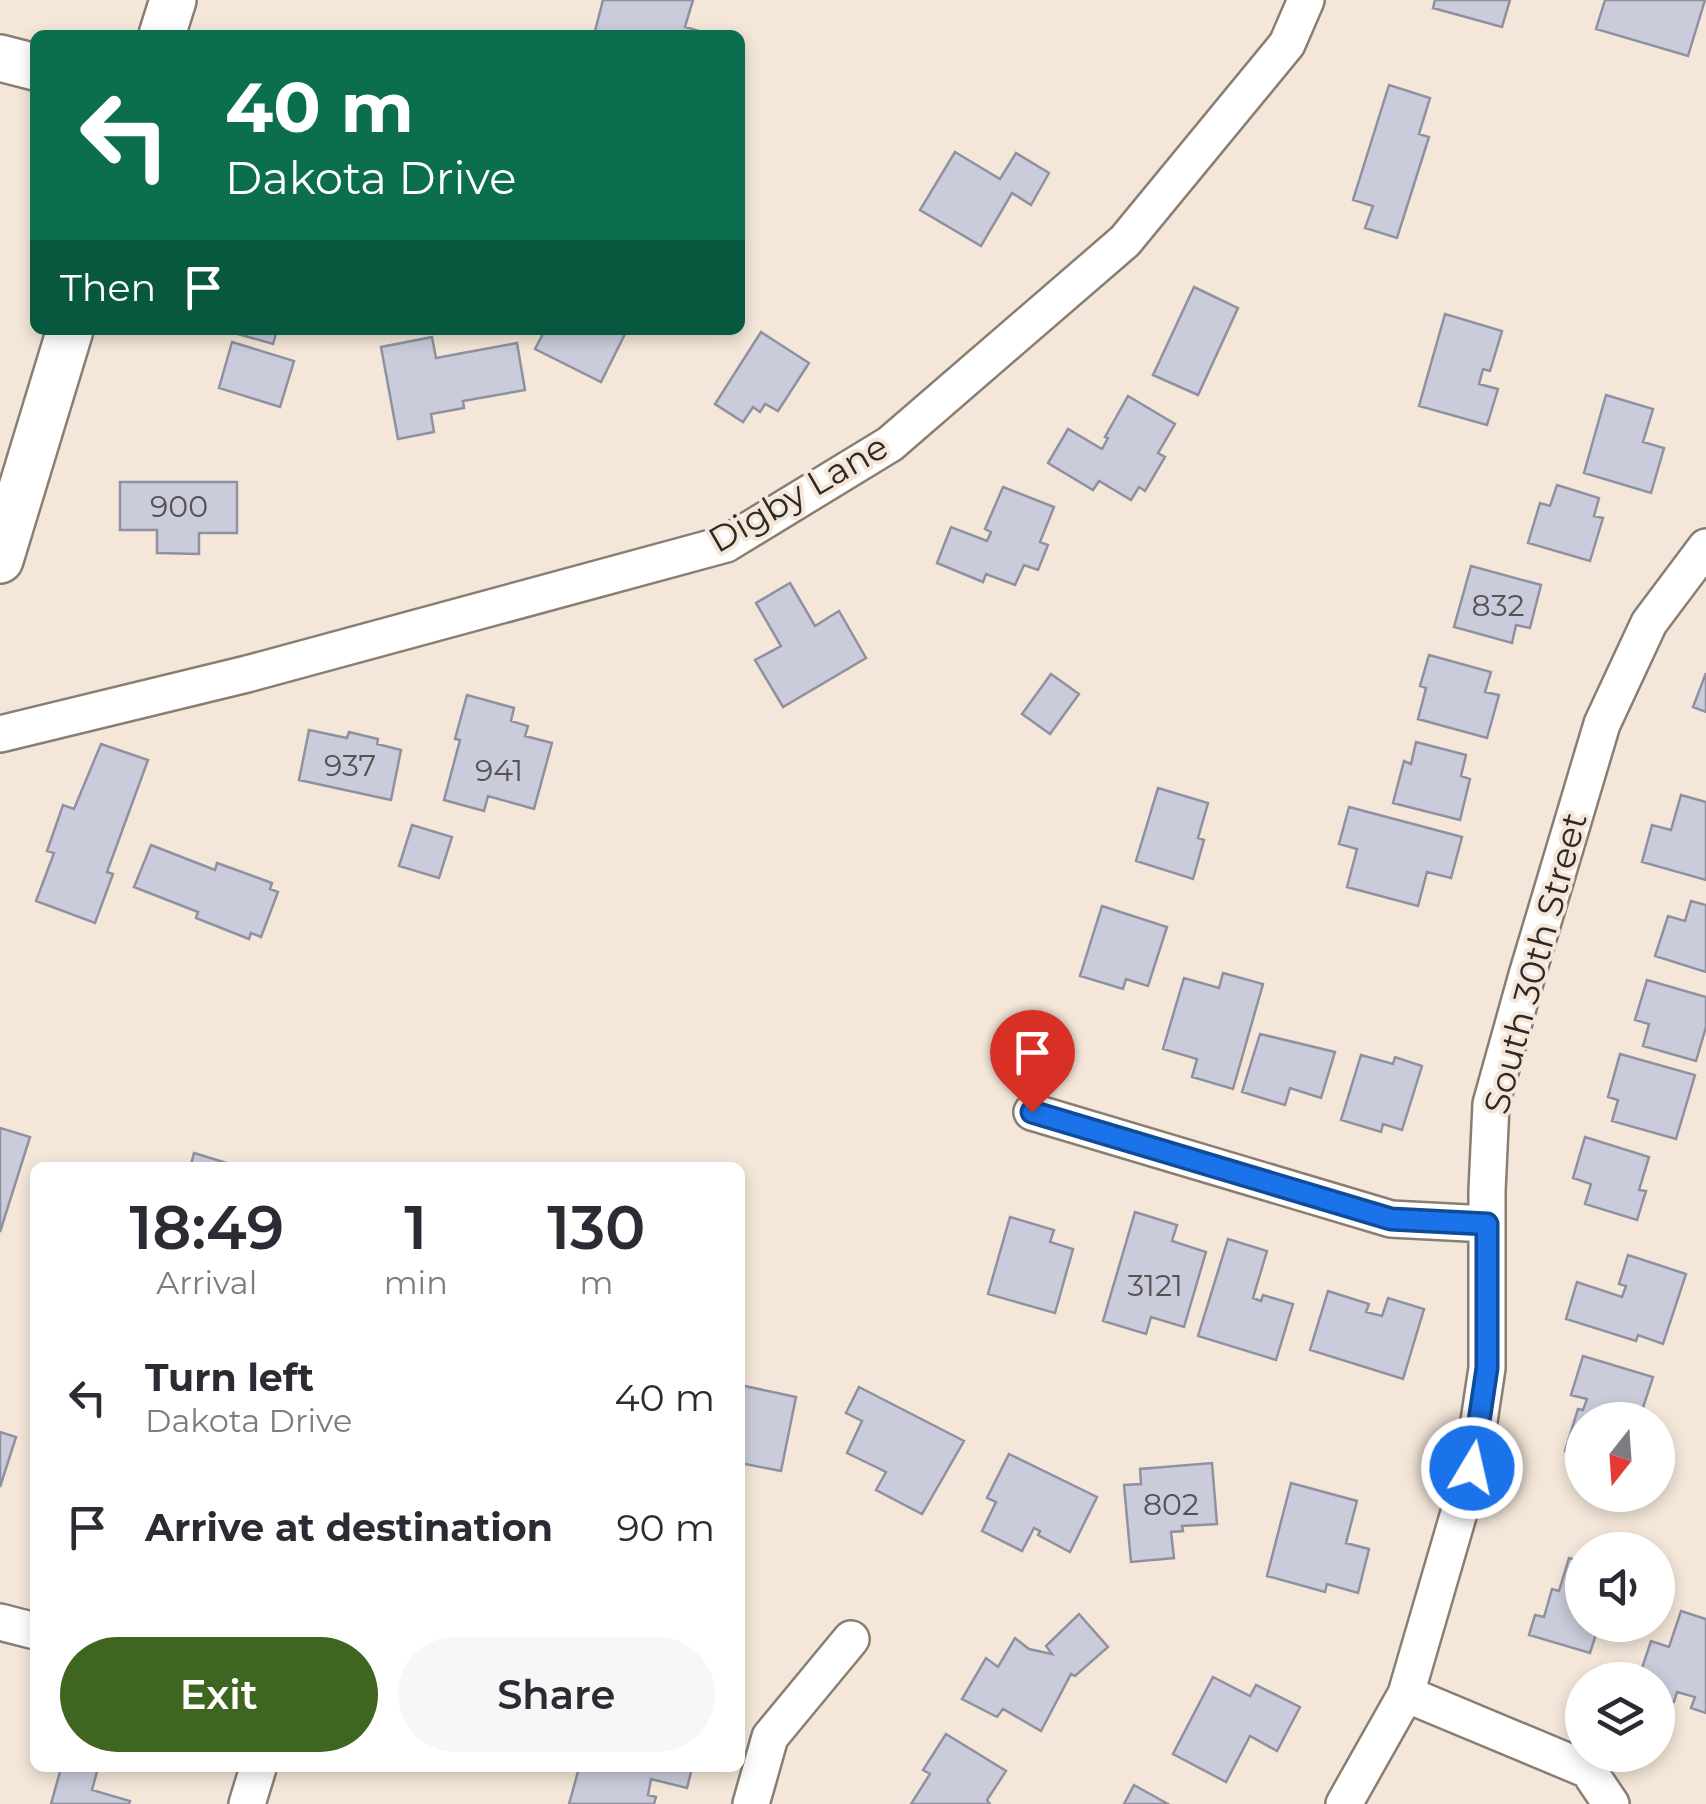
<!DOCTYPE html>
<html lang="en">
<head>
<meta charset="utf-8">
<style>
	:root { --surface:#fff; --page:#f7f7f7; --text:#2b2b33; --muted:#7c7c81; --accent:#3e6621 }
	body { margin:0; font-family:Montserrat,sans-serif; background:var(--page); color:var(--text); height:100vh; display:flex; flex-direction:column; font-size:38px; white-space:nowrap }
	* { box-sizing:border-box; margin:0 }
	p { font-size:32px; color:var(--muted) }
	.icon { flex:none; width:55px; height:55px; fill:none; stroke:currentColor; stroke-width:2; stroke-linecap:round; stroke-linejoin:round }
	.map { position:relative; flex:1; overflow:hidden }
	.sheet { position:absolute; left:30px; top:1162px; width:715px; height:610px; display:flex; flex-direction:column; background:var(--surface); border-radius:15px; box-shadow:0 5px 15px #0003 }
	.sheet>* { flex:none }
	.top-card { position:absolute; left:30px; top:30px; width:715px; height:305px; border-radius:15px; box-shadow:0 5px 15px #0003; background:#0b6e4f; color:#fff; overflow:hidden }
	.needle { width:65px; rotate:197deg }
	.tools { position:absolute; left:1565px; top:1402px; display:grid; gap:20px }
	.tools a { display:grid; place-items:center; width:110px; height:110px; border-radius:50%; background:var(--surface); box-shadow:0 5px 15px #0003; font-size:50px }
	.pin { position:absolute; display:grid; place-items:center; width:85px; height:85px; color:#fff; margin:-102px -42px; border-radius:50% 50% 50% 0; rotate:-45deg; box-shadow:0 0 10px #0007 }
	.pin .icon { rotate:45deg }
	.me { position:absolute; width:110px; margin:-55px; rotate:9deg; stroke-linejoin:round; filter:drop-shadow(0 0 8px #0008) }
	.turn { display:flex; align-items:center; gap:35px; height:210px; padding:0 30px; font-size:45px }
	.turn .icon { width:130px; height:130px; stroke-width:2.5 }
	.turn b { display:block; font-size:70px; line-height:85px }
	.then { display:flex; align-items:center; height:95px; padding:0 30px; background:#0003; gap:20px; font-size:38px }
	.eta { display:flex; justify-content:space-evenly; align-items:center; height:170px; text-align:center }
	.eta b { font-size:60px; font-weight:600; line-height:70px }
	.action { display:flex; gap:20px; margin-top:auto; padding:20px 30px }
	.action a { flex:1; height:115px; border-radius:60px; background:var(--accent); color:#fff; font-size:40px; font-weight:600; line-height:115px; text-align:center }
	.action a+a { background:var(--page); color:var(--text) }
	ul { padding:0; list-style:none }
	li { display:flex; align-items:center; gap:30px; height:130px; padding:0 30px }
	li div { flex:1 }
	li b { display:block; font-size:38px }
	li em { font-style:normal }
	.map>svg:first-child { display:block }
</style>
</head>
<body>
<div class="map">
<svg width="1706" height="1804" viewBox="0 0 1706 1804">
	<rect width="100%" height="100%" fill="#f4e7d9"/>
	<path fill="#cacbdb" stroke="#9091a0" stroke-width="2.5" d="M603 0H693L685 27 713 35H594Z
		M1435 0H1510L1502 27 1433 8Z
		M1605 0H1705L1688 56 1596 29Z
		M1389 85 1430 98 1419 134 1429 137 1397 238 1365 228 1373 206 1353 200Z
		M955 152 1000 179 1016 153 1049 173 1031 205 1012 193 981 246 920 210Z
		M1194 287 1238 308 1198 395 1153 375Z
		M1445 314 1502 331 1490 371 1483 369 1479 384 1498 389 1487 425 1419 406Z
		M224 330H277L273 344Z
		M545 330H627L601 382 535 349Z
		M761 332 809 363 778 411 765 404 760 412 753 407 743 422 715 404Z
		M432 337 436 358 517 343 525 390 463 401 464 408 431 414 434 432 398 439 381 347Z
		M232 342 294 361 280 407 219 388Z
		M1606 395 1653 409 1643 442 1664 448 1651 493 1584 473Z
		M1128 396 1175 424 1158 453 1165 457 1145 491 1139 487 1131 500 1099 481 1093 490 1048 463 1068 429 1102 449 1108 438 1105 437Z
		M120 482H237V533H199V554L157 553V530H120Z
		M1557 485 1599 498 1594 516 1603 518 1590 561 1528 543 1540 503 1550 506Z
		M1003 487 1054 507 1040 542 1048 545 1038 570 1024 565 1015 585 986 574 983 582 937 563 951 527 987 541 991 532 985 529Z
		M1471 566 1541 585 1530 628 1516 625 1512 643 1454 627Z
		M790 583 815 626 839 611 866 658 783 707 755 660 781 646 756 603Z
		M1429 655 1491 672 1485 692 1499 695 1487 738 1418 719 1426 688 1420 686Z
		M1706 673V712L1693 707Z
		M1051 674 1079 694 1050 734 1022 714Z
		M467 695 514 708 511 721 528 726 525 736 552 743 534 809 488 796 484 811 444 800 460 740 455 739Z
		M309 730 347 738 349 732 378 739 377 744 401 750 391 800 299 780Z
		M1416 742 1466 755 1461 776 1470 779 1460 820 1393 803 1404 761 1411 764Z
		M101 744 148 760 107 872 113 874 95 923 36 901 54 853 47 851 63 805 74 809Z
		M1158 788 1208 803 1198 838 1204 840 1193 879 1136 861Z
		M1681 795 1706 802V880L1642 862 1652 825 1671 830Z
		M1349 807 1462 837 1451 878 1427 872 1418 906 1347 887 1357 849 1339 844Z
		M412 825 452 837 439 878 399 866Z
		M151 845 215 870 217 863 272 883 270 889 278 892 261 937 251 933 249 939 196 918 198 912 134 887Z
		M1691 901 1706 905V972L1655 956 1668 916 1685 921Z
		M1102 906 1167 927 1148 986 1126 979 1123 989 1080 976Z
		M1223 973 1263 984 1233 1089 1192 1077 1197 1059 1163 1049 1184 978 1219 988Z
		M1647 980 1706 997V1027L1696 1061 1643 1046 1649 1024 1635 1020Z
		M1260 1034 1335 1052 1321 1098 1290 1088 1285 1105 1242 1092Z
		M1620 1054 1695 1075 1676 1139 1612 1121 1618 1100 1608 1097Z
		M1361 1055 1393 1064 1395 1057 1422 1066 1402 1130 1383 1124 1381 1132 1341 1120Z
		M0 1128 30 1137 0 1232Z
		M1585 1137 1649 1157 1639 1190 1646 1191 1637 1220 1585 1204 1591 1184 1573 1178Z
		M194 1153 240 1167 239 1168H190Z
		M1135 1212 1177 1225 1172 1241 1206 1252 1184 1327 1151 1317 1146 1334 1103 1321Z
		M1010 1217 1054 1230 1050 1242 1073 1249 1055 1313 988 1294Z
		M1228 1239 1267 1251 1253 1298 1261 1301 1263 1295 1293 1304 1276 1360 1198 1336Z
		M1628 1255 1686 1274 1663 1344 1638 1335 1636 1341 1566 1319 1577 1282 1622 1297 1626 1286 1619 1284Z
		M1328 1291 1369 1304 1366 1312 1382 1316 1388 1298 1424 1309 1403 1379 1310 1350Z
		M1583 1356 1653 1377 1639 1420H1582V1457L1565 1451 1578 1409 1583 1410 1587 1399 1571 1395Z
		M740 1385 796 1397 781 1471 740 1463Z
		M859 1387 964 1441 922 1514 876 1490 886 1472 847 1453 862 1421 846 1413Z
		M0 1432 16 1437 0 1487Z
		M1009 1454 1097 1497 1070 1552 1038 1535 1040 1531 1034 1528 1022 1551 982 1531 996 1502 987 1498Z
		M1212 1463 1217 1524 1182 1526 1183 1531 1171 1532 1174 1558 1131 1562 1124 1485 1141 1484 1140 1469Z
		M1291 1483 1357 1501 1346 1543 1369 1549 1358 1593 1327 1584 1325 1592 1267 1576Z
		M1569 1558 1582 1562V1625H1599L1590 1653 1529 1635 1535 1615 1544 1617 1552 1589 1559 1591Z
		M1681 1611 1706 1619V1713L1691 1708 1695 1697 1677 1692 1674 1702 1658 1697V1680H1638L1651 1641 1669 1647Z
		M1079 1614 1108 1647 1075 1676 1071 1674 1041 1731 1003 1709 997 1717 962 1699 986 1658 998 1667 1015 1638 1029 1649 1052 1654 1046 1646Z
		M1213 1677 1250 1696 1256 1685 1300 1707 1277 1751 1250 1736 1226 1782 1173 1754Z
		M946 1734 1006 1771 987 1800 990 1804H911L930 1774 923 1770Z
		M61 1768H98L92 1790 130 1801 129 1804H51Z
		M579 1768H692L687 1788 651 1779 648 1795 656 1797 654 1804H569Z
		M1134 1785 1168 1804H1124Z"/>
	<g fill="none" stroke-linecap="round" stroke-linejoin="round">
		<g stroke="#8a7e72" stroke-width="40">
			<path id="minor" d="M0 734 247 674 726 544 890 444 1125 241 1287 44 1306 0
				M1032 1112 1391 1219 1487 1224
				M0 1622 35 1631
				M1406 1694 1588 1770 1611 1804
				M247 1804 258 1768
				M751 1804 770 1737 851 1639
				M1344 1804 1406 1694 1472 1468 1487 1368V1191L1491 1104 1527 975 1602 724 1649 623 1706 547"/>
		</g>
		<g stroke="#8a7e72" stroke-width="50">
			<path id="tertiary" d="M162 35 173 0
				M0 58 35 67
				M0 560 70 330"/>
		</g>
		<use href="#minor" stroke="#fff" stroke-width="35"/>
		<use href="#tertiary" stroke="#fff" stroke-width="45"/>
	</g>
	<g fill="none" stroke-linecap="round" stroke-linejoin="round">
		<g stroke="#114b97" stroke-width="25">
			<path id="route" d="M1032 1112 1391 1219 1487 1224V1368L1472 1468"/>
		</g>
		<use href="#route" stroke="#1a73e8" stroke-width="18"/>
	</g>
	<g text-anchor="middle" dominant-baseline="central" stroke-width="8" stroke-linejoin="round" paint-order="stroke">
		<g font-size="30" fill="#555252">
			<text x="179" y="506">900</text>
			<text x="1498" y="605">832</text>
			<text x="350" y="765">937</text>
			<text x="499" y="770">941</text>
			<text x="1155" y="1285">3121</text>
			<text x="1171" y="1504">802</text>
		</g>
		<g font-size="35" fill="#2e2924" stroke="#f4e7d9">
			<text transform="translate(798 493) rotate(-30)">Digby Lane</text>
			<text transform="translate(1535 963) rotate(-75)">South 30th Street</text>
		</g>
	</g>
</svg>
<div class="tools">
<a><svg class="needle" viewBox="-14 -14 28 28"><path d="M0-13l5 13h-10z" fill="#e53935"/><path d="M0 13l5-13h-10z" fill="#7c7c81"/></svg></a>
<a><svg class="icon" aria-label="sound" viewBox="0 0 24 24"><path d="M4 9h4l5-4v14l-5-4H4zM17 9q2 3 0 6"/></svg></a>
<a><svg class="icon" aria-label="layers" viewBox="0 0 24 24"><path d="M12 4l9 5-9 5-9-5zM3 14l9 5 9-5"/></svg></a>
</div>
<div class="pin" style="left:1032px;top:1112px;background:#d93025"><svg class="icon" aria-label="arrive" viewBox="0 0 24 24"><path d="M6 21V4h12l-3 4 3 4H6"/></svg></div>
<svg class="me" style="left:1472px;top:1468px" viewBox="-20 -20 40 40"><circle r="17" fill="#1a73e8" stroke="#fff" stroke-width="3"/><path d="M0-11L8 9 0 5-8 9z" fill="#fff"/></svg>
<div class="top-card">
<div class="turn"><svg class="icon" aria-label="left" viewBox="0 0 24 24"><path d="M17 20v-9H6M10 6l-5 5 5 5"/></svg><div><b>40 m</b>Dakota Drive</div></div>
<div class="then">Then<svg class="icon" aria-label="arrive" viewBox="0 0 24 24"><path d="M6 21V4h12l-3 4 3 4H6"/></svg></div>
</div>
<section class="sheet">
<div class="eta">
<div><b>18:49</b><p>Arrival</p></div>
<div><b>1</b><p>min</p></div>
<div><b>130</b><p>m</p></div>
</div>
<ul>
<li><svg class="icon" aria-label="left" viewBox="0 0 24 24"><path d="M17 20v-9H6M10 6l-5 5 5 5"/></svg><div><b>Turn left</b><p>Dakota Drive</p></div><em>40 m</em></li>
<li><svg class="icon" aria-label="arrive" viewBox="0 0 24 24"><path d="M6 21V4h12l-3 4 3 4H6"/></svg><div><b>Arrive at destination</b></div><em>90 m</em></li>
</ul>
<div class="action"><a>Exit</a><a>Share</a></div>
</section>
</div>
</body>
</html>
